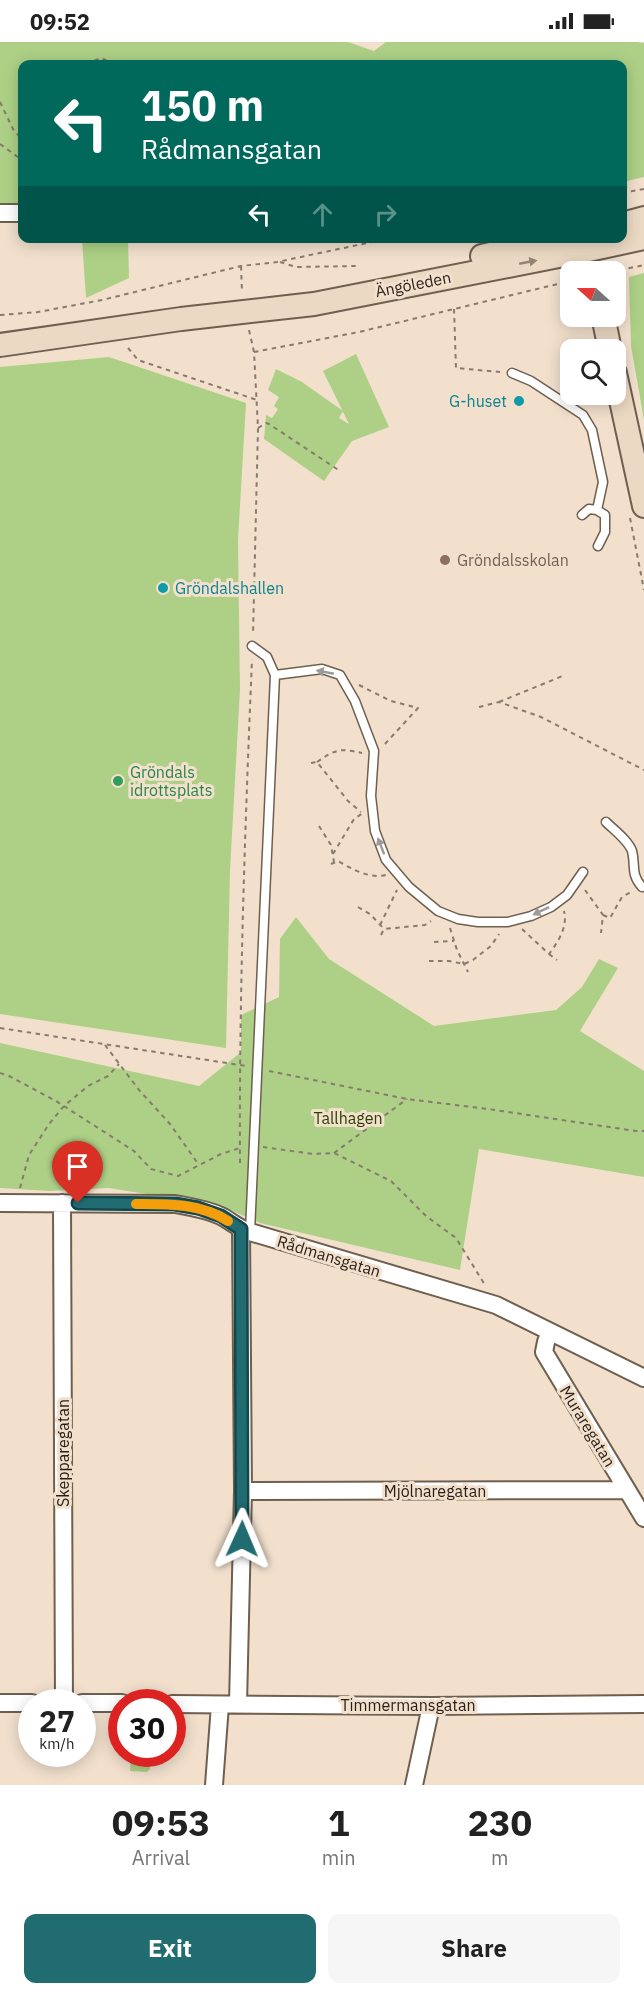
<!DOCTYPE html>
<html lang="en">
<head>
<meta charset="utf-8">
<style>
	:root { --surface:#fff; --page:#f6f6f6; --text:#222; --muted:#767676; --accent:#206c71 }
	body { margin:0; font-family:"IBM Plex Sans",sans-serif; background:var(--page); color:var(--text); height:100vh; display:flex; flex-direction:column; font-size:22px; white-space:nowrap }
	* { box-sizing:border-box; margin:0 }
	p { font-size:20px; color:var(--muted) }
	.icon { flex:none; width:33px; height:33px; fill:none; stroke:currentColor; stroke-width:2; stroke-linecap:round; stroke-linejoin:round }
	.map { position:relative; height:1743px; overflow:hidden }
	.details { display:flex; flex-direction:column; background:var(--surface); flex:1 }
	.details>* { flex:none }
	.top-card { position:absolute; left:18px; top:18px; width:609px; height:183px; border-radius:12px; box-shadow:0 3px 15px #0003; background:#00695c; color:#fff; overflow:hidden }
	.needle { width:39px; rotate:291deg }
	.tools { position:absolute; left:560px; top:219px; display:grid; gap:12px }
	.tools a { display:grid; place-items:center; width:66px; height:66px; border-radius:12px; background:var(--surface); box-shadow:0 3px 15px #0003; font-size:30px }
	.speed { position:absolute; left:18px; top:1647px; display:flex; gap:12px; font-size:30px; font-weight:700; text-align:center }
	.speed>* { display:grid; place-content:center; width:78px; height:78px; border-radius:50%; background:var(--surface); box-shadow:0 3px 15px #0003; line-height:1 }
	.speed small { font-size:15px; font-weight:400 }
	.speed .limit { border:9px solid #d22; background:#fff; color:#111 }
	.pin { position:absolute; display:grid; place-items:center; width:51px; height:51px; color:#fff; margin:-62px -26px; border-radius:50% 50% 50% 0; rotate:-45deg; box-shadow:0 0 6px #0007 }
	.pin .icon { rotate:45deg }
	.me { position:absolute; width:66px; margin:-33px; rotate:1deg; stroke-linejoin:round; filter:drop-shadow(0 0 4px #0008) }
	.turn { display:flex; align-items:center; gap:21px; height:126px; padding:0 24px; font-size:27px }
	.turn .icon { width:78px; height:78px; stroke-width:2.5 }
	.turn b { display:block; font-size:42px; line-height:51px }
	.lanes { display:flex; align-items:center; height:57px; padding:0 24px; background:#0003; justify-content:center; gap:30px; direction:ltr }
	.lanes .off { opacity:.35 }
	.eta { display:flex; justify-content:space-evenly; align-items:center; height:102px; text-align:center }
	.eta b { font-size:36px; font-weight:700; line-height:42px }
	.cta { display:flex; gap:12px; margin-top:auto; padding:12px 24px }
	.cta a { flex:1; height:69px; border-radius:12px; background:var(--accent); color:#fff; font-size:24px; font-weight:700; line-height:69px; text-align:center }
	.cta a+a { background:var(--page); color:var(--text) }
	.status { display:flex; justify-content:space-between; align-items:center; height:42px; padding:0 30px; background:var(--surface); direction:ltr }
	.status svg { height:16px; fill:currentColor }
	.map>svg:first-child { display:block }
</style>
</head>
<body>
<div class="status"><b>09:52</b><svg viewBox="0 0 49 12"><path d="M0 12V9h3v3zM5 12V6h3v6zM10 12V3h3v9zM15 12V0h3v12zM26 1h20v11H26zM47 4h2v5h-2z"/></svg></div>
<div class="map">
<svg width="644" height="1743" viewBox="0 0 644 1743">
	<rect width="100%" height="100%" fill="#f2e0cd"/>
	<path fill="#add086" d="M0 0H348L374 9 386 0H637L644 1V135L623 140 622 22H22V173H0Z
		M82 197H128L129 236 86 256Z
		M644 231V378L631 304 629 235Z
		M356 312 389 385 352 399 324 439 264 397 266 373 272 376 278 367 274 364 279 355 268 348 276 327 302 340 343 369 339 376 349 382 323 329Z
		M109 315 246 361 238 498 240 648 230 829 226 1006 0 972V325Z
		M296 875 329 917 434 984 556 968 582 945 599 917 618 926 580 989 644 1029V1135L479 1107 460 1228 260 1181 221 1164 109 1146 49 1149 0 1146V1001L199 1044 241 1010V973L279 955 280 897Z
		M131 1712 150 1713V1727L147 1730 130 1729Z"/>
	<g fill="none" stroke-linecap="round" stroke-linejoin="round">
		<g stroke="#6e5f4f" stroke-width="11">
			<path id="lane" d="M512 331 531 339 583 373 592 388 603 440 597 468
				M582 473 589 467 597 468 605 473V490L598 504
				M275 633 322 627 340 633 355 659 374 709 371 754 375 789 386 818 409 845 438 869 458 877 478 880H508L531 874 551 865 567 853 583 830
				M606 780C614 788 628 798 632 809 636 824 630 831 642 845
				M250 1190 275 633 267 615 252 604"/>
		</g>
		<g stroke="#6e5f4f" stroke-width="20">
			<path id="street" d="M0 171H22
				M0 1161 175 1162C191 1165 206 1167 221 1174 231 1179 239 1187 250 1190L496 1263 644 1336
				M62 1161 64 1660
				M550 1290 546 1300 544 1310 644 1476
				M243 1449 627 1448
				M0 1661H32
				M82 1661H122
				M172 1662 431 1664 644 1662
				M238 1662 243 1449 241 1187
				M214 1743 220 1663
				M414 1743 431 1664"/>
		</g>
		<g stroke="#6e5f4f" stroke-width="26">
			<path id="secondary" d="M622 182 644 176
				M482 214 560 196
				M603 274 610 308
				M0 303 181 277 314 262 584 209 644 196
				M615 331 644 464"/>
		</g>
		<path stroke="#877b6e" stroke-width="2" stroke-dasharray="4.5 4.5" stroke-linecap="butt" d="M86 22 101 16 115 22
			M0 60 13 87 22 98
			M0 102 22 118
			M622 151 644 147
			M280 220 296 225 358 224
			M241 224 242 250
			M611 230 644 223
			M564 240 570 245
			M454 267 456 326 500 330
			M0 273 38 270 102 258 241 224 277 220 391 196
			M249 288 254 310 258 386 253 593
			M128 306 138 318 257 358
			M254 310 359 290 570 239
			M258 386 266 381 269 382 340 429
			M630 476 644 548
			M359 643 391 659 418 666 384 703
			M499 660 565 633
			M479 665 499 660 541 675 644 728
			M317 720C336 707 340 706 362 711
			M311 721 317 720 348 759 361 770
			M319 784 331 803 334 820
			M333 812 354 777 363 771
			M331 822 338 819C352 827 369 837 386 833
			M585 848 603 873 601 891
			M358 865 370 872 384 887
			M603 873 610 876 622 855 631 850
			M380 883 397 848
			M450 886 457 908 468 930
			M522 887 549 912C558 900 568 885 564 869
			M381 893 384 887 425 883 431 879
			M434 900 454 899
			M549 912 557 918
			M429 919H449L464 922 473 918 491 904 499 892
			M0 986 246 1024
			M105 1003 139 1048 170 1082 199 1123
			M269 1029 407 1057 488 1067 636 1089H644
			M0 1031 9 1034 56 1059 134 1109 151 1127 178 1134 221 1112 240 1106
			M263 1105 313 1112 334 1111 391 1139 426 1174 456 1196 485 1243
			M334 1111 407 1057
			M240 1121C239 953 245 785 252 617
			M20 1146 29 1113 49 1082 64 1064 88 1044 108 1034 119 1022"/>
		<use href="#lane" stroke="#fff" stroke-width="8"/>
		<use href="#street" stroke="#fff" stroke-width="16"/>
		<use href="#secondary" stroke="#ecd9c3" stroke-width="22"/>
	</g>
	<defs><path id="oneway-solid" d="M-6-.8H1V-3.2L6.5 0L1 3.2V.8H-6Z" transform="scale(1.5)"/></defs>
	<use fill="#938576" href="#oneway-solid" transform="translate(528 220) rotate(-11)"/>
	<g fill="#9d9a97">
		<use href="#oneway-solid" transform="translate(325 630) rotate(-169)"/>
		<use href="#oneway-solid" transform="translate(381 804) rotate(-111)"/>
		<use href="#oneway-solid" transform="translate(541 869) rotate(154)"/>
	</g>
	<g fill="none" stroke-linecap="round" stroke-linejoin="round">
		<g stroke="#154649" stroke-width="15">
			<path id="route" d="M78 1161 175 1162 198 1166 221 1174 241 1187 242 1497"/>
		</g>
		<use href="#route" stroke="#206c71" stroke-width="10"/>
		<path stroke="#f59e0b" stroke-width="10" d="M136 1162C167 1162 200 1161 228 1179"/>
	</g>
	<g fill="#0f9aa8" stroke="#f2e0cd" stroke-width="2">
		<circle cx="519" cy="359" r="6"/>
		<circle cx="163" cy="546" r="6"/>
	</g>
	<circle fill="#8d6e63" stroke="#f2e0cd" stroke-width="2" cx="445" cy="518" r="6"/>
	<circle fill="#2e9e5b" stroke="#f2e0cd" stroke-width="2" cx="118" cy="739" r="6"/>
	<g text-anchor="middle" dominant-baseline="central" stroke-width="6" stroke-linejoin="round" paint-order="stroke">
		<g font-size="16" fill="#261f18" stroke="#f2e0cd">
			<text transform="translate(413 242) rotate(-11)">Ängöleden</text>
			<text transform="translate(329 1214) rotate(17)">Rådmansgatan</text>
			<text transform="translate(588 1384) rotate(59)">Muraregatan</text>
			<text transform="translate(63 1411) rotate(-90)">Skepparegatan</text>
			<text x="435" y="1449">Mjölnaregatan</text>
			<text x="408" y="1663">Timmermansgatan</text>
		</g>
		<g font-size="16" fill="#0d838f" stroke="#f2e0cd" text-anchor="end">
			<text x="507" y="359">G-huset</text>
			<text x="175" y="546" text-anchor="start">Gröndalshallen</text>
		</g>
		<g font-size="16" fill="#785e54" stroke="#f2e0cd" text-anchor="start">
			<text x="457" y="518">Gröndalsskolan</text>
		</g>
		<g font-size="16" fill="#27864d" stroke="#f2e0cd" text-anchor="start">
			<text x="130" y="730">Gröndals<tspan x="130" dy="18">idrottsplats</tspan></text>
		</g>
		<g font-size="16" fill="#2a4102" stroke="#f2e0cd">
			<text x="348" y="1076">Tallhagen</text>
		</g>
	</g>
</svg>
<div class="tools">
<a><svg class="needle" viewBox="-14 -14 28 28"><path d="M0-13l5 13h-10z" fill="#e53935"/><path d="M0 13l5-13h-10z" fill="#767676"/></svg></a>
<a><svg class="icon" aria-label="search" viewBox="0 0 24 24"><circle cx="10" cy="10" r="6"/><path d="M15 15l6 6"/></svg></a>
</div>
<div class="speed"><div>27<small>km/h</small></div><div class="limit">30</div></div>
<div class="pin" style="left:78px;top:1161px;background:#d93025"><svg class="icon" aria-label="arrive" viewBox="0 0 24 24"><path d="M6 21V4h12l-3 4 3 4H6"/></svg></div>
<svg class="me" style="left:242px;top:1497px" viewBox="-20 -20 40 40"><path d="M0-17L14 15 0 8-14 15z" fill="#206c71" stroke="#fff" stroke-width="4"/></svg>
<div class="top-card">
<div class="turn"><svg class="icon" aria-label="left" viewBox="0 0 24 24"><path d="M17 20v-9H6M10 6l-5 5 5 5"/></svg><div><b>150 m</b>Rådmansgatan</div></div>
<div class="lanes"><svg class="icon" aria-label="left" viewBox="0 0 24 24"><path d="M17 20v-9H6M10 6l-5 5 5 5"/></svg><svg class="icon off" aria-label="ahead" viewBox="0 0 24 24"><path d="M12 20V5M6 11l6-6 6 6"/></svg><svg class="icon off" aria-label="right" viewBox="0 0 24 24"><path d="M7 20v-9h11M14 6l5 5-5 5"/></svg></div>
</div>
</div>
<section class="details">
<div class="eta">
<div><b>09:53</b><p>Arrival</p></div>
<div><b>1</b><p>min</p></div>
<div><b>230</b><p>m</p></div>
</div>
<div class="cta"><a>Exit</a><a>Share</a></div>
</section>
</body>
</html>
